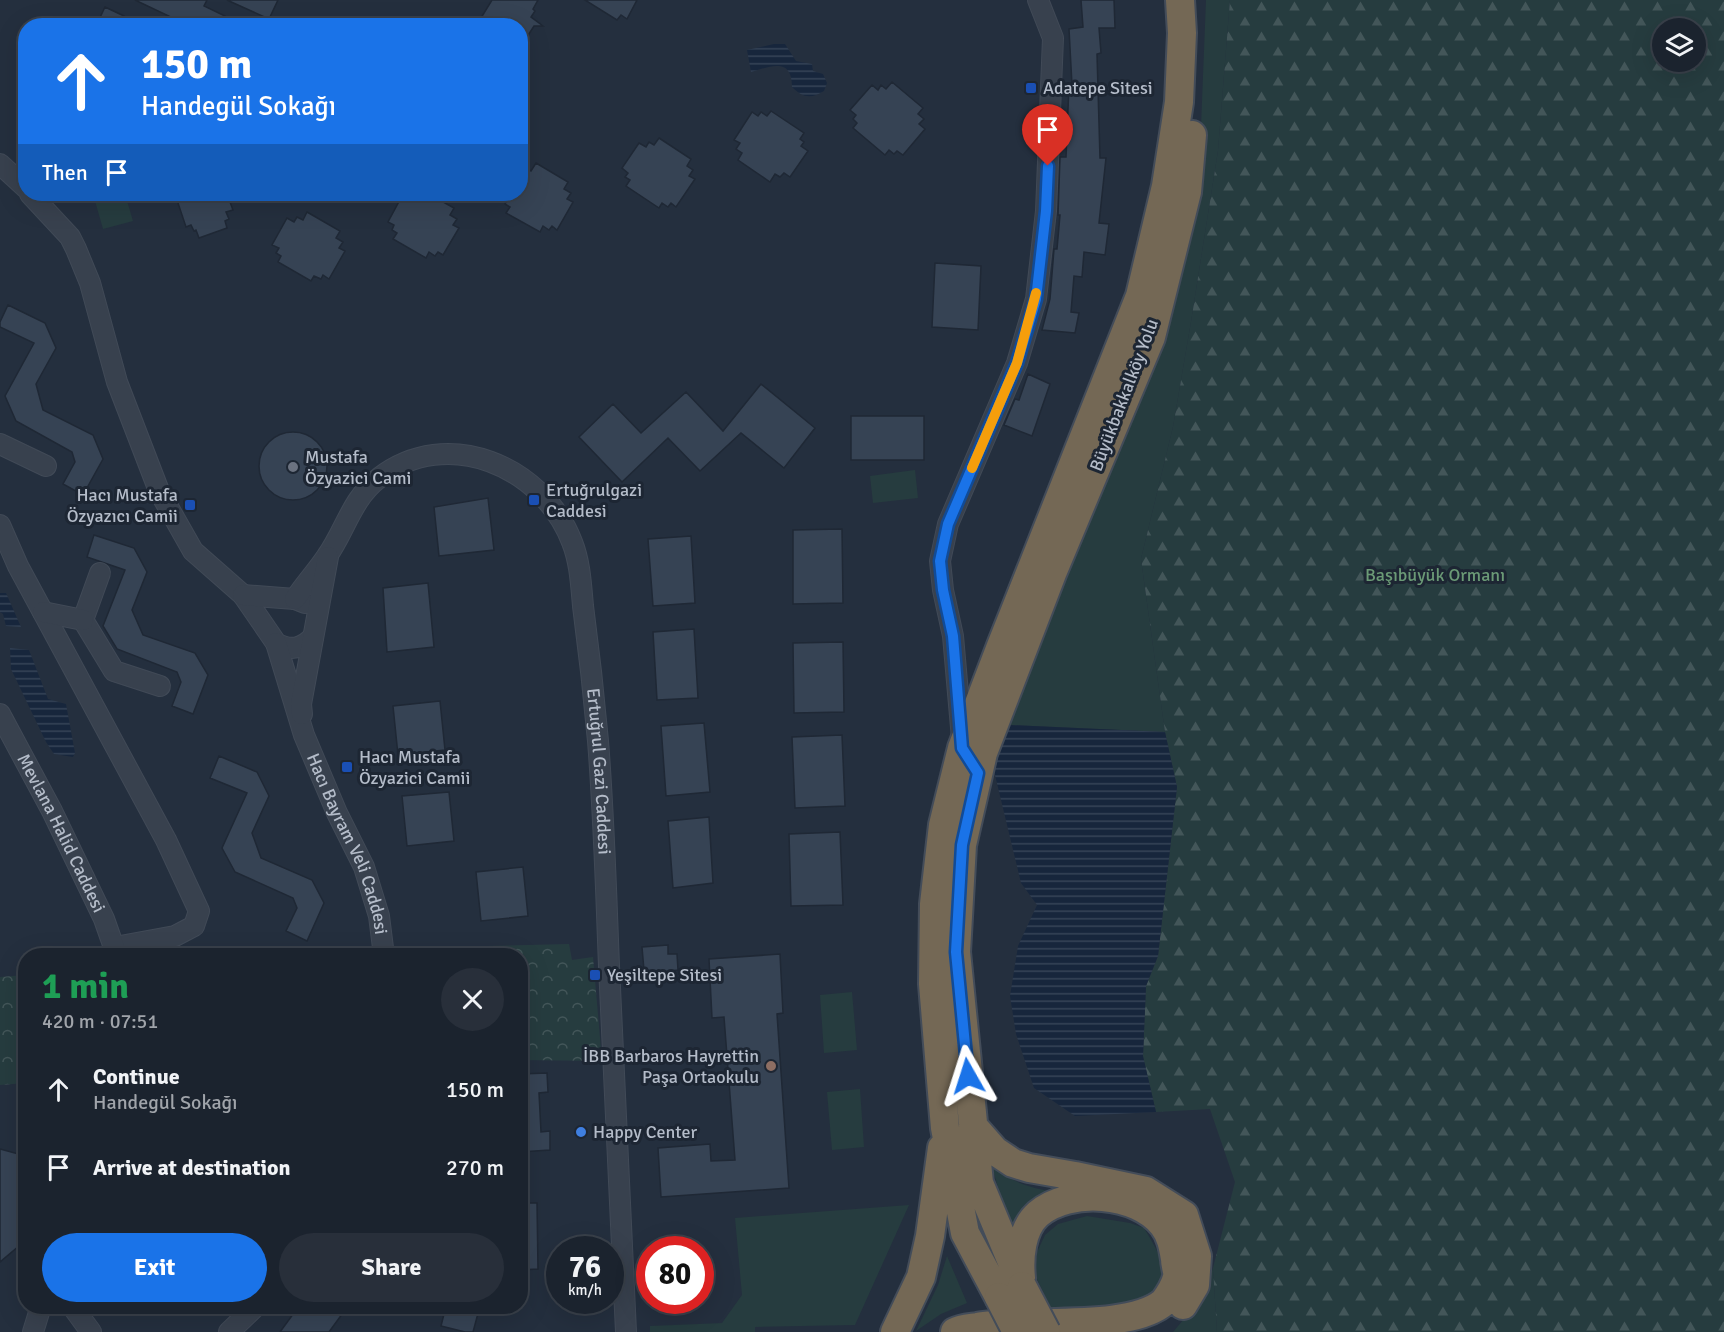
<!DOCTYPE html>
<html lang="en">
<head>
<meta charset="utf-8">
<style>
	:root { --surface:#1b232e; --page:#282f3a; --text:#f1f3f6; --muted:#a0a4aa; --line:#39404a; --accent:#1a73e8 }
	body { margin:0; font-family:Signika,sans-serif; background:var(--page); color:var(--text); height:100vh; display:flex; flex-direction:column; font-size:22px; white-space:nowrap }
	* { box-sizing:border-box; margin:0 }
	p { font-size:20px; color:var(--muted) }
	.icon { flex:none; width:33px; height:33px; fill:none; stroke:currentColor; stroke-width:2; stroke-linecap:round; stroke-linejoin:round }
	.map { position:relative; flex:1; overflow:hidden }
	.drawer { position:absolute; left:18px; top:948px; width:510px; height:366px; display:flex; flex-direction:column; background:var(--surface); border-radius:24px; box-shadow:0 6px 24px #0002,0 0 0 2px var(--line) }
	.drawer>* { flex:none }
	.banner { position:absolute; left:18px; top:18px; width:510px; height:183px; border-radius:24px; box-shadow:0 6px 24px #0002,0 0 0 2px var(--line); background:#1a73e8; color:#fff; overflow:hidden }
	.fabs { position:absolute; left:1652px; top:18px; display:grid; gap:12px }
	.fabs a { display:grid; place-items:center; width:54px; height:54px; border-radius:50%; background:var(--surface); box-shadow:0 6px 24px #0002,0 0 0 2px var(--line); font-size:30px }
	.speed { position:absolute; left:546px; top:1236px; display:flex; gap:12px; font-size:30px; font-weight:700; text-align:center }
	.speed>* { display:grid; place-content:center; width:78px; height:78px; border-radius:50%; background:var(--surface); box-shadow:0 6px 24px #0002,0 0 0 2px var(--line); line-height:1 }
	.speed small { font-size:15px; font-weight:400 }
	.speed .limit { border:9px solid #d22; background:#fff; color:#111 }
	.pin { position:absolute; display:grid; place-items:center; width:51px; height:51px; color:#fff; margin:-62px -26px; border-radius:50% 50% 50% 0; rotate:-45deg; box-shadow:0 0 6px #0007 }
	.pin .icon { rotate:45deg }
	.me { position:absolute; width:66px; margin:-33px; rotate:354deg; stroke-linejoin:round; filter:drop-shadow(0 0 4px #0008) }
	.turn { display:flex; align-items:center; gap:21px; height:126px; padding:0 24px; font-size:27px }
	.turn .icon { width:78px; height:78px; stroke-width:2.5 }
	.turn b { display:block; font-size:42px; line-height:51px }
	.then { display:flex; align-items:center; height:57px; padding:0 24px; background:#0003; gap:12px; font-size:22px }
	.round { display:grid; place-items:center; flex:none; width:63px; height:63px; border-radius:32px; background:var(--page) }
	.summary { display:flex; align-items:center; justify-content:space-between; height:102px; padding:0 24px }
	h1 { font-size:36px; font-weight:800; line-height:45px; color:#1e9e55 }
	.action { display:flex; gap:12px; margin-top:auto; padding:12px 24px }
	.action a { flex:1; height:69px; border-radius:36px; background:var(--accent); color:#fff; font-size:24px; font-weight:800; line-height:69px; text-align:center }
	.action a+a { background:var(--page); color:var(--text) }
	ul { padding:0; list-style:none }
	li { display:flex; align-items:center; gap:18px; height:78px; padding:0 24px }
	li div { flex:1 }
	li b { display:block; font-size:22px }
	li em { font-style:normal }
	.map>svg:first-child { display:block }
</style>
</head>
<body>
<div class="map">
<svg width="1724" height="1332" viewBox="0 0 1724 1332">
	<defs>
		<pattern id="forest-firs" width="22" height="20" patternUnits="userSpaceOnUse" patternTransform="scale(1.5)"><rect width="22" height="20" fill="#263c3f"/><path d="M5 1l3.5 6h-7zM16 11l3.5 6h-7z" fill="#435659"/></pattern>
		<pattern id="park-crowns" width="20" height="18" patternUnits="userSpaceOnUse" patternTransform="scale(1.5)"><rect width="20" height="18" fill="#263c3f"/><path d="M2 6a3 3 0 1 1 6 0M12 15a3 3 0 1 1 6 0" fill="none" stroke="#435659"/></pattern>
		<pattern id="water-rules" width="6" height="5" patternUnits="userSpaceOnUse" patternTransform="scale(1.5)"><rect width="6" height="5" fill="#17263c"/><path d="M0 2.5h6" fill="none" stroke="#364457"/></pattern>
	</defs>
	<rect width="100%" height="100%" fill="#242f3e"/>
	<path fill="#263c3f" d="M1206 0H1230L1218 151 1191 322 1173 427 1141 559 1165 732 1008 725 1201 126Z
		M93 194H125L133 221 103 229Z
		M915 470 918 498 873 503 870 476Z
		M852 992 857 1050 824 1053 820 995Z
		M860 1089 864 1147 832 1150 827 1092Z
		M992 1167C1012 1181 1026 1187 1050 1191L1014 1242Z
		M909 1205 855 1325 755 1327V1332H650V1326L722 1323 742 1295 735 1218Z
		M1087 1216 1130 1223 1144 1228C1164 1261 1170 1271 1146 1305L1055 1317 1034 1273 1037 1252 1045 1235 1058 1224Z
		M947 1256 967 1303 941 1314 916 1331 938 1285Z
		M1213 1268 1217 1332H1173L1200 1300Z"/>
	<path fill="url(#forest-firs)" fill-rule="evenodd" d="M1230 0H1724V1332H1217L1213 1268 1235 1182 1210 1109 1156 1112 1143 1057 1146 986 1158 956 1177 787 1165 732 1141 559 1173 427 1191 322 1218 151ZM1662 28H1695V62H1662Z"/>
	<path fill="url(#park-crowns)" d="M569 944 572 960 593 957 602 1061 521 1060 520 956 398 955V948Z
		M25 975V1083L0 1085V977Z"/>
	<path fill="url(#water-rules)" d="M774 44H785L796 61 812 64 813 71 823 74 827 83 824 91C811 99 803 98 792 87 792 57 771 66 751 72L747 50Z
		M0 593H6L21 627 6 626 3 614 0 612Z
		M10 648 29 650 48 699 66 704 75 753 73 757 54 754 46 742 11 669Z
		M1008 725 1165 732 1177 787 1158 956 1146 986 1143 1056 1156 1112 1075 1116 1034 1088 1016 1034 1010 996 1018 946 1037 905 1021 883 994 771Z"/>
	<path fill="#364354" stroke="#1f2835" stroke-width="1.5" d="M135 0H207L204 6 225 16 220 26H167L171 17Z
		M227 0H278L269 19Z
		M492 0H538L533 9 535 11 531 17 543 26H534L520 48V26H476Z
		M585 0H637L627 19 621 15 617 20Z
		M1081 0H1114L1115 28H1099L1101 53 1097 54 1100 158H1106L1099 223 1109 224 1105 255 1084 252 1082 277 1074 276 1071 312 1079 313 1075 333 1042 330 1050 299 1054 249H1057L1060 215H1058L1060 157H1066L1069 85H1072L1069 29 1083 27Z
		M105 7 124 16 120 26H96Z
		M892 82 923 108 918 114 924 119 919 124 925 129 903 155 897 151 894 154 889 150 885 155 853 128 857 123 853 119 856 115 850 110 872 85 878 90 881 85 886 89Z
		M771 111 804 133 800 139 804 142 801 146 808 151 790 177 784 173 780 177 775 174 770 182 738 160 742 153 736 149 740 143 734 140 752 112 758 116 761 112 767 116Z
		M659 138 691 159 687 166 693 170 689 176 695 179 676 207 671 203 668 207 662 203 659 208 626 186 630 180 625 177 628 173 622 168 639 143 646 147 649 142 654 145Z
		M536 163 568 182 564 189 571 193 567 199 573 202 557 230 552 226 549 230 543 226 540 232 506 213 510 207 505 204 511 194H520V177L526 168 531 171Z
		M175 194H227L233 210 226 212 229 219 225 221 227 228 199 238 196 230 194 231 191 225 186 227Z
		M412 194 418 198 420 194H429L454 208 450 215 457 219 453 225 459 228 443 255 438 252 435 256 429 252 426 258 393 239 397 233 392 230 394 225 388 222 402 196 409 200Z
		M307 212 340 231 336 238 343 242 339 248 345 251 329 279 323 275 321 279 314 276 311 281 278 262 281 256 276 253 279 248 272 245 287 218 294 222 297 217 303 220Z
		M935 263 981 266 978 330 932 327Z
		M8 305 45 323 56 348 36 384 43 410 93 435 103 459 83 495 63 484 75 462 72 452 16 421 5 396 34 343 0 327V322Z
		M1028 374 1050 384 1032 436 1004 425 1015 399 1019 400Z
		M761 384 815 428 784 468 741 433 700 471 668 438 622 482 579 437 613 404 641 433 686 392 723 431Z
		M851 416H924V460H851Z
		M259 466a34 34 0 1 1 68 0a34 34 0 1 1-68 0Z
		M488 498 494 550 439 556 434 507Z
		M842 529 843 603 793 604V530Z
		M94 535 134 548 147 572 132 610 143 635 195 653 208 675 193 714 172 706 181 682 177 672 117 649 103 626 125 570 87 557Z
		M691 536 695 603 653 606 648 539Z
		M428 583 434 647 387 652 383 588Z
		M694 629 698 698 657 700 653 632Z
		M843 642 844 712 794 713 793 643Z
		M440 701 445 750 398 755 393 706Z
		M704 723 710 792 666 796 661 726Z
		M842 735 845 806 795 808 792 737Z
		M219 756 257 772 269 796 252 833 261 858 312 880 324 903 307 941 286 931 297 908 293 898 235 872 222 848 247 793 210 778Z
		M449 792 454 841 407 846 402 796Z
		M709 817 713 883 673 888 668 821Z
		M840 832 843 905 791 906 789 834Z
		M523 867 528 916 481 921 476 872Z
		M668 945V954H677L678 970 671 971V979L645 982 642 947Z
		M780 954 783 1013 777 1014 789 1188 661 1197 658 1148 710 1144 711 1161 735 1160 724 1017 712 1018 709 959Z
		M547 1073 548 1092 539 1093 541 1132 550 1131V1150L520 1152V1074Z
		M0 1149 26 1156V1240L0 1262Z
		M520 1203H537L538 1269 520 1270Z
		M299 1306H348L329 1332H280Z
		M446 1306H480L473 1332H465L441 1326Z"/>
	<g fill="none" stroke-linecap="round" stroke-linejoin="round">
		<g stroke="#414a57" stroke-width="22">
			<g id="minor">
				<path d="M0 164 26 188"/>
				<path d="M30 194 70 237 76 249 90 283 117 382 159 491 193 551 243 595 276 643C290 651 302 649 313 637"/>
				<path d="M0 444 46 466"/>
				<path d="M0 525 18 566 166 840 199 911 194 926 175 936 115 947"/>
				<path d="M100 573 83 620 114 671 160 686"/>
				<path d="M243 595 295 599 305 603"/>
				<path id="s1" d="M295 599C305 584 317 571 327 556 345 531 352 498 379 478 447 425 543 466 572 542 580 562 581 584 583 606 589 651 594 696 598 741 604 816 606 891 609 966 615 1088 621 1210 626 1332"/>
				<path d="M43 612 83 620"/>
				<path id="s2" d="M276 643 304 735 337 813 364 867 379 916 384 956"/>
				<path id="s3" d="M0 714 52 811 104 919 117 956"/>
				<path d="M302 714 301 704 328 557"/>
				<path d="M962 739 953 636 943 590 940 561 948 524 1017 363 1036 299 1046 211 1053 38 1038 0"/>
				<path d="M72 1306 91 1332"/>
				<path d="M33 1332 41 1306"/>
				<path d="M229 1332 256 1306"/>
			</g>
		</g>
		<g stroke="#434c59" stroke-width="32">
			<path id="highway" d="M973 1126 995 1151 1013 1163 1029 1168 1075 1176 1146 1191 1184 1215 1197 1256 1195 1285 1183 1305
				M1022 1286 979 1183 956 952 962 845 983 753 1053 571 1151 337 1187 192 1192 135
				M999 1297 965 1233 945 1128 933 984 934 904 943 825 962 748 1001 646 1140 296 1166 186 1179 102 1182 33 1180 0
				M895 1332 921 1277 930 1236 942 1148
				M955 1332C962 1328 970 1328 977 1327 1030 1318 1129 1332 1164 1302 1169 1295 1175 1286 1177 1277 1178 1272 1175 1265 1175 1259 1173 1247 1171 1235 1163 1225 1137 1192 1070 1187 1038 1214 1021 1229 1019 1258 1021 1278"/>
		</g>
		<use href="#minor" stroke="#38414e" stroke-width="20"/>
		<use href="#highway" stroke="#746855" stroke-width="28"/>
		<g stroke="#434c59" stroke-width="32" stroke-linecap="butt">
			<path id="highway-bridge" d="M1022 1286 1046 1332
				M999 1297 1017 1332"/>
		</g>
		<use href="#highway-bridge" stroke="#746855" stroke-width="28"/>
	</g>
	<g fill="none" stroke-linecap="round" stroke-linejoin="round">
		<g stroke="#114b97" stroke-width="15">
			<path id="route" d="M968 1076 956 952 962 845 978 773 962 748 953 636 943 590 940 561 948 524 1017 363 1036 299 1046 211 1048 166"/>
		</g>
		<use href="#route" stroke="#1a73e8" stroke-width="10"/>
		<path stroke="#f59e0b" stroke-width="10" d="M972 468 1017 363 1036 293"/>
	</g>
	<g fill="#1a4fb4" stroke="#1d2633" stroke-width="2">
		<rect x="1025" y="82" width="12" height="12" rx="3"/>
		<rect x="528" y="494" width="12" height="12" rx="3"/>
		<rect x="184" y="499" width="12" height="12" rx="3"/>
		<rect x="341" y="761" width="12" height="12" rx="3"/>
		<rect x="589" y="969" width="12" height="12" rx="3"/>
	</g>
	<circle fill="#6b7280" stroke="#1d2633" stroke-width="2" cx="293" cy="467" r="6"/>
	<circle fill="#8d6e63" stroke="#1d2633" stroke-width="2" cx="771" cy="1066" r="6"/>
	<circle fill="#3f7fe0" stroke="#1d2633" stroke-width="2" cx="581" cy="1132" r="6"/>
	<g text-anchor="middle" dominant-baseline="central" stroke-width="6" stroke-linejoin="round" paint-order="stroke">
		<g font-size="18" fill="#b4bcc9" stroke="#1d2633" text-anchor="start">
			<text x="1043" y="88">Adatepe Sitesi</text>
			<text x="305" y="457">Mustafa<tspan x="305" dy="21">Özyazici Cami</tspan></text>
			<text x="546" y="490">Ertuğrulgazi<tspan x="546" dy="21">Caddesi</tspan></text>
			<text x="178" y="495" text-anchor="end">Hacı Mustafa<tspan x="178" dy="21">Özyazıcı Camii</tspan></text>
			<text x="359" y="757">Hacı Mustafa<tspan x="359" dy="21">Özyazici Camii</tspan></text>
			<text x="607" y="975">Yeşiltepe Sitesi</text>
			<text x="759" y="1056" text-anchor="end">İBB Barbaros Hayrettin<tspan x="759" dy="21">Paşa Ortaokulu</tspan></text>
			<text x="593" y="1132">Happy Center</text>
		</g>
		<g font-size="18" fill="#b4bcc9" stroke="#1d2633">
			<text transform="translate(1124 395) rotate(-69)">Büyükbakkalköy Yolu</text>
			<text stroke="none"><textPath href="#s1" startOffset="615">Ertuğrul Gazi Caddesi</textPath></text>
			<text stroke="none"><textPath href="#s3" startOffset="134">Mevlana Halid Caddesi</textPath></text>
			<text stroke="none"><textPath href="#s2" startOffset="214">Hacı Bayram Veli Caddesi</textPath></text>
		</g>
		<g font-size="18" fill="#6b9a76" stroke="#1d2633">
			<text x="1435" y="575">Başıbüyük Ormanı</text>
		</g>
	</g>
</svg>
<div class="fabs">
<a><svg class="icon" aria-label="layers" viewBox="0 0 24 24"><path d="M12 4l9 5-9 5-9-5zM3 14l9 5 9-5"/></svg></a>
</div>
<div class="speed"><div>76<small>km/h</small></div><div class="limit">80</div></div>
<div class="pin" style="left:1048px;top:166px;background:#d93025"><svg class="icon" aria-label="arrive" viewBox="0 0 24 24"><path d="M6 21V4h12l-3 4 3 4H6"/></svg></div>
<svg class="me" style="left:968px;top:1076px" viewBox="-20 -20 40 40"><path d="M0-17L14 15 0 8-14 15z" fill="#1a73e8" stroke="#fff" stroke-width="4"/></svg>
<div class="banner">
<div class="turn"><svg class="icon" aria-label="ahead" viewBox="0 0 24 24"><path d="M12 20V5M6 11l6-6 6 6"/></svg><div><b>150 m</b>Handegül Sokağı</div></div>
<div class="then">Then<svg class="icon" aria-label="arrive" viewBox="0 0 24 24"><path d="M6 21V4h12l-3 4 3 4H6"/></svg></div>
</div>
<section class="drawer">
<div class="summary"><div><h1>1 min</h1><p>420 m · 07:51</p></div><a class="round"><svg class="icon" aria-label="close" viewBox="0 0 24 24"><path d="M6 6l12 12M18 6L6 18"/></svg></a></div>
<ul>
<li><svg class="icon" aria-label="ahead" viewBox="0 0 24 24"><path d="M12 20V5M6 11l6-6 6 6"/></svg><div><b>Continue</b><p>Handegül Sokağı</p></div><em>150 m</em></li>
<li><svg class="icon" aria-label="arrive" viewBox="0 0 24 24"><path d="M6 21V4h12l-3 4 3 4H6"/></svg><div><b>Arrive at destination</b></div><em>270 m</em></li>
</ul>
<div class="action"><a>Exit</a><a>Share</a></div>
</section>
</div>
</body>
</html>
